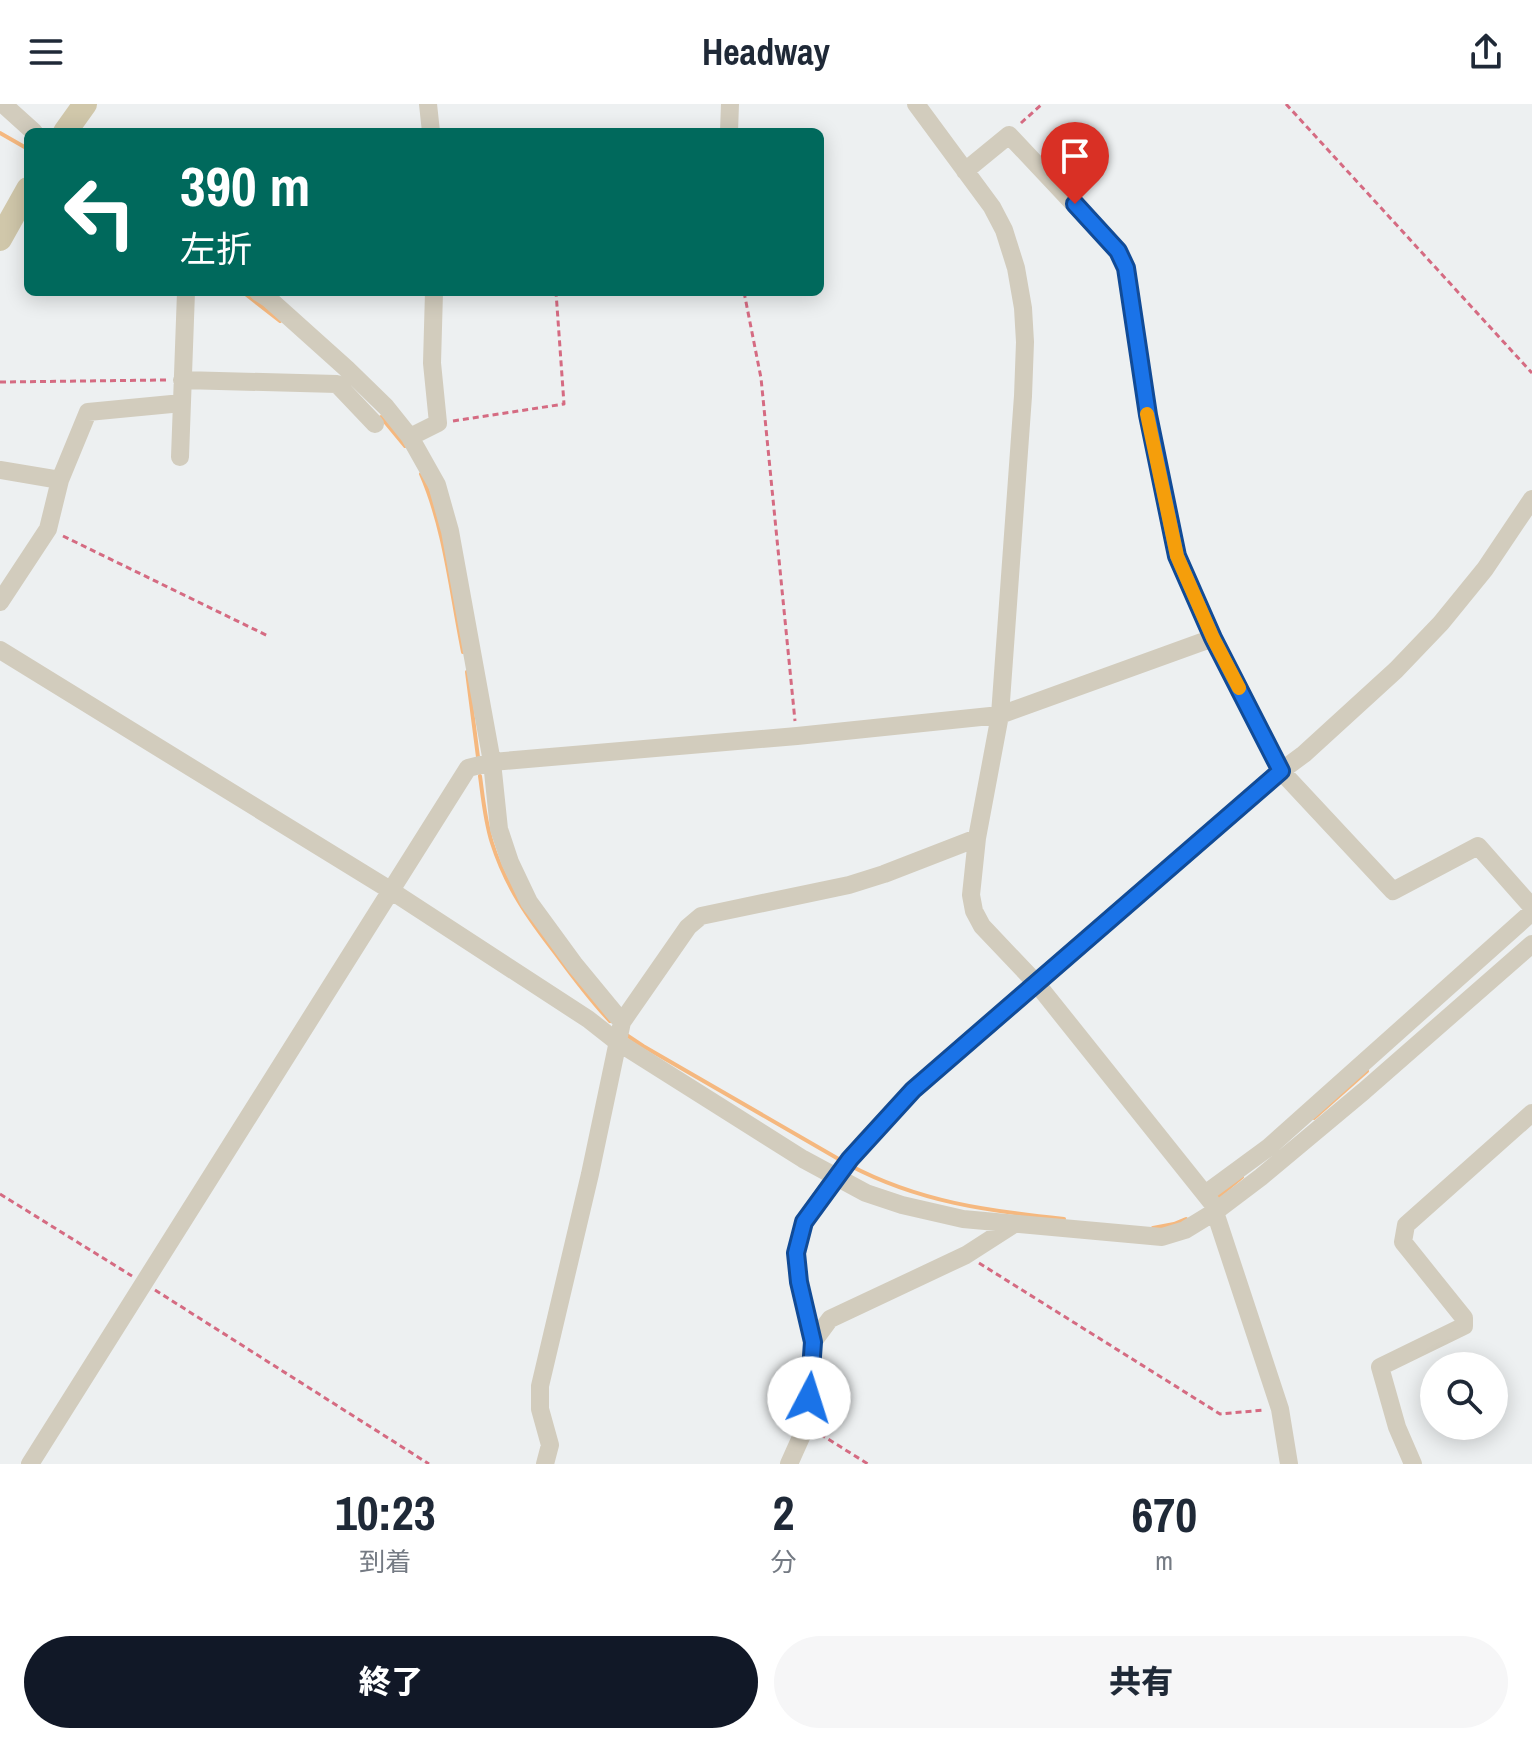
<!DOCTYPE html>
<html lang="ja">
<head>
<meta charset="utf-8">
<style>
	:root { --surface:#fff; --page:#f6f6f7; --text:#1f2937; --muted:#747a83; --accent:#111827 }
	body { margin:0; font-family:"Archivo Narrow","Noto Sans JP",sans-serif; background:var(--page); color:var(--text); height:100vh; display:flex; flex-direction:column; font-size:30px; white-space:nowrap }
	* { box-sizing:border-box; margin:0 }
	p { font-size:26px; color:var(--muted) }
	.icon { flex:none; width:44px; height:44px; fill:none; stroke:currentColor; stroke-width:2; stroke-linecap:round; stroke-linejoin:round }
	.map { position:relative; height:1360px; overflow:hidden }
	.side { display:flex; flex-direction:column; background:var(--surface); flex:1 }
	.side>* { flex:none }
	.top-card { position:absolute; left:24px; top:24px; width:800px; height:168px; border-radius:12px; box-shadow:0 4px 20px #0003; background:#00695c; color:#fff; overflow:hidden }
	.tools { position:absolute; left:1420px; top:1248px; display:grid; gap:16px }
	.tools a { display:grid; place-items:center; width:88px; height:88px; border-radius:50%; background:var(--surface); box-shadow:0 4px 20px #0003; font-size:40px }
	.pin { position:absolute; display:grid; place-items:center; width:68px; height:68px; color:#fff; margin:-82px -34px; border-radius:50% 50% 50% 0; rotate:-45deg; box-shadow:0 0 8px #0007 }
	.pin .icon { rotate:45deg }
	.me { position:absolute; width:88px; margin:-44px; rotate:5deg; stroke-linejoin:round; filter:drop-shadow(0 0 6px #0008) }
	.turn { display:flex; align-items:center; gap:28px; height:168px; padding:0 24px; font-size:36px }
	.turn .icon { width:104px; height:104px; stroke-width:2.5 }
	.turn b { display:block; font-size:56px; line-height:68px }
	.eta { display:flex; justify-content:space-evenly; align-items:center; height:136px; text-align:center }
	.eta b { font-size:48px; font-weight:800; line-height:56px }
	.action { display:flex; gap:16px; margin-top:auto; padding:16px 24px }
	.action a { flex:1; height:92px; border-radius:48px; background:var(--accent); color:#fff; font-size:32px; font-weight:800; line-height:92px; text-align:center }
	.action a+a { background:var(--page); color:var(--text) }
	header { display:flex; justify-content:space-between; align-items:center; height:104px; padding:0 24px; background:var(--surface); font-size:36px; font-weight:800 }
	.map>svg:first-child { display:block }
</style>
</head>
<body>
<header><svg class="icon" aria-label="menu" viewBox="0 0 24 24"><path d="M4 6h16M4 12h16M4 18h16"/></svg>Headway<svg class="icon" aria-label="share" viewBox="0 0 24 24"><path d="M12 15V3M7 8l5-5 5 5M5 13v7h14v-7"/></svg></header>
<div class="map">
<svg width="1532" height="1360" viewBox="0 0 1532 1360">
	<rect width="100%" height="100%" fill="#edf0f1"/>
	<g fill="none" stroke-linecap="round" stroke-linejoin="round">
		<path stroke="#f5b87f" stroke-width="4" d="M0 29 28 45
			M243 188 280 217
			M381 313 405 342
			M421 370C445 425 451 489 463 548
			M467 568 478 653
			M480 672C483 694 485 717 492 739 506 783 528 814 556 850 573 873 590 896 610 917
			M625 930 643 942 842 1057
			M1314 1014 1367 967
			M849 1061C919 1098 988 1107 1064 1115
			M1219 1092 1242 1073
			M1153 1124 1174 1120 1186 1115"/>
		<path stroke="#d56b82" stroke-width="3" stroke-dasharray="6 4" stroke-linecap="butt" d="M1286 0 1532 269
			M1021 19 1042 0
			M744 188 761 274 795 617
			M0 278 166 276
			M453 317 564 300 556 188
			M63 432 268 532
			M0 1090 132 1172
			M979 1159 1220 1310 1264 1306
			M155 1186 429 1360
			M820 1330 868 1360"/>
		<path stroke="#d2ccbd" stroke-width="18" d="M3 0 34 28
			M428 0 431 28
			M916 0 992 103 1004 126 1016 164 1023 204 1025 238 1023 292 1000 611 977 734 971 791 974 807 982 822 1037 880 1212 1099 1280 1305 1289 1360
			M729 28 730 0
			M965 67 1009 31 1118 147 1126 164 1148 311 1177 452 1213 534 1281 667 1393 787 1478 742 1532 803
			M258 188 269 195 347 265 386 303 410 333 437 381 450 427 492 658 499 725 510 758 529 798 575 861 622 918
			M182 276 337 280 375 320
			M410 333 438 319 432 259 434 188
			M180 353 186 188
			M0 366 60 376
			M0 498 48 425 60 376 88 308 182 299
			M0 546 390 786 588 915 616 937 803 1055 866 1089 902 1101 963 1115 1162 1133 1185 1126 1216 1107 1261 1073 1364 987 1532 840
			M1205 1090 1269 1043 1532 808
			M813 1238 830 1215 966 1151 1014 1120
			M30 1360 468 664 492 658 797 632 1000 611 1213 534
			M545 1360 550 1341 540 1305V1282L590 1070 622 918 688 823 701 812 849 781 884 770 977 734
			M789 1360 806 1322 813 1238 799 1178 796 1149 804 1118 836 1072 864 1038 913 986 1281 667 1304 650 1396 566 1441 519 1485 465 1532 395
			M1413 1360 1397 1323 1380 1263 1464 1222V1214L1403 1138 1406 1121 1532 1009"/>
		<path stroke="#d0c7aa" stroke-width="24" d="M65 28 85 0
			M0 135 28 85"/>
	</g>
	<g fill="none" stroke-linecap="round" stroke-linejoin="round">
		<g stroke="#114b97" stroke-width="20">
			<path id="route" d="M809 1294 813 1238 799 1178 796 1149 804 1118 850 1055 913 986 1281 667 1213 534 1177 452 1148 311 1126 164 1118 147 1075 100"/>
		</g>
		<use href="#route" stroke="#1a73e8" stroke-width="14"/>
		<path stroke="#f59e0b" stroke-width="14" d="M1147 310 1177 452 1213 534 1239 584"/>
	</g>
</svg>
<div class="tools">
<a><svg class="icon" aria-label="search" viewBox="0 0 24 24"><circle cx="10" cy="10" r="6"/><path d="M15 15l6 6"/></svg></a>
</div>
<div class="pin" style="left:1075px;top:100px;background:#d93025"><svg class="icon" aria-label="arrive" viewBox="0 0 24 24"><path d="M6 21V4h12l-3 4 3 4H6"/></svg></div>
<svg class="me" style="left:809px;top:1294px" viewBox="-20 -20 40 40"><circle r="19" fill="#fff"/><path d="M0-13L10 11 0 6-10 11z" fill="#1a73e8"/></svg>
<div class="top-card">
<div class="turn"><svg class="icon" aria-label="left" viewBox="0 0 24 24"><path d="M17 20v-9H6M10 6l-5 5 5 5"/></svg><div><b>390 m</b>左折</div></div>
</div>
</div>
<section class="side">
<div class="eta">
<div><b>10:23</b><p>到着</p></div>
<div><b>2</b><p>分</p></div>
<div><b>670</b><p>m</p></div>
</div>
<div class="action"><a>終了</a><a>共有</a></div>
</section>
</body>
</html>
